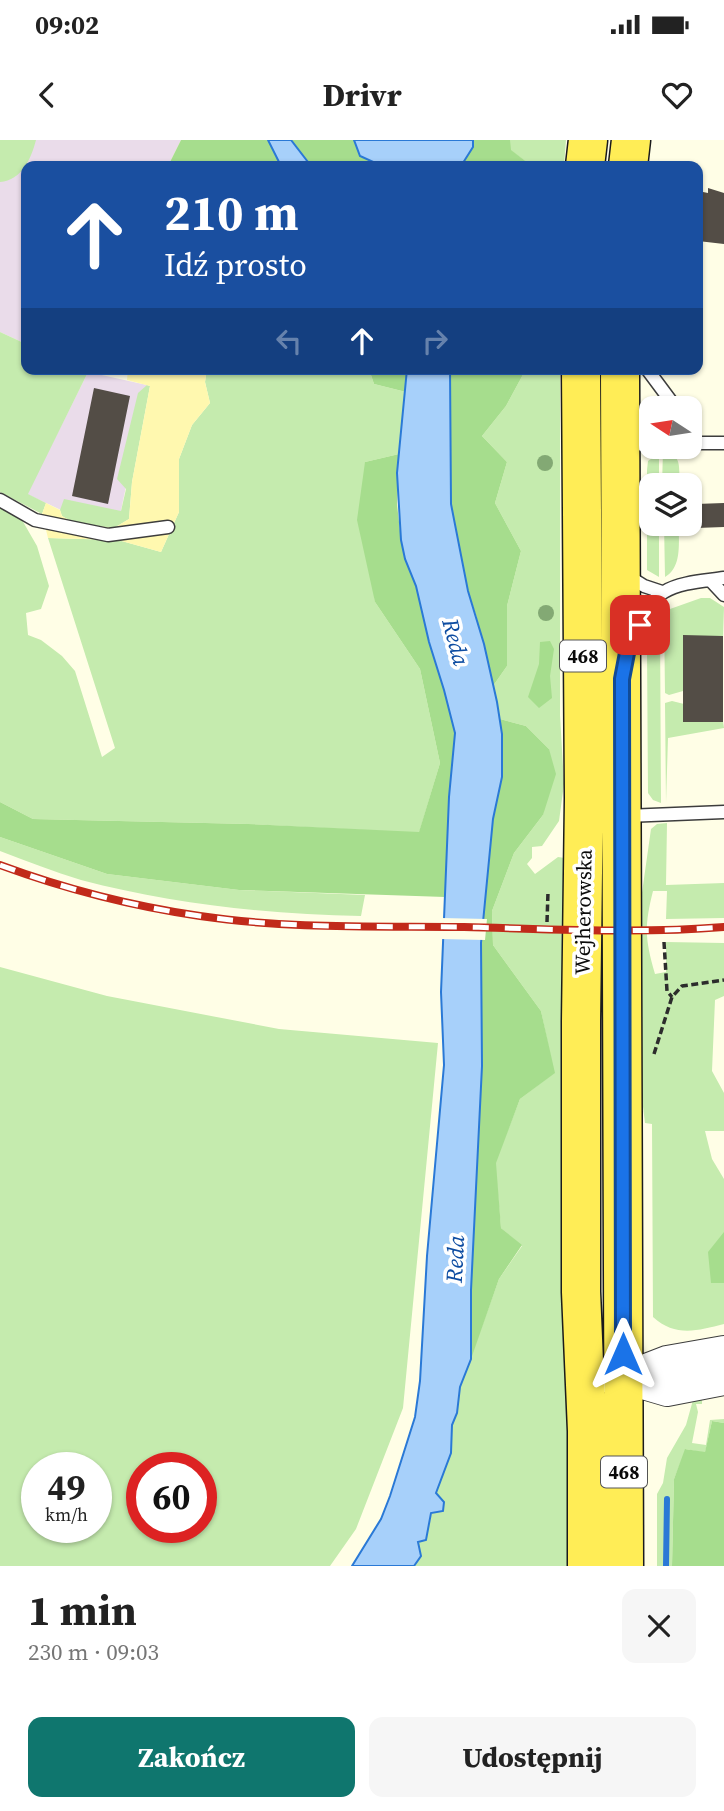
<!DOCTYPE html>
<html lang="pl">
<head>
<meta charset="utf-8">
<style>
	:root { --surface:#fff; --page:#f6f6f6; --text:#222; --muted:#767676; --accent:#0f766e }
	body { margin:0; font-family:"Source Serif 4",serif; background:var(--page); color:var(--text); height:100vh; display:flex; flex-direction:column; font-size:26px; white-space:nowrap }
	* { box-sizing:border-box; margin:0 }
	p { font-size:23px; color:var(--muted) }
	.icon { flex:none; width:38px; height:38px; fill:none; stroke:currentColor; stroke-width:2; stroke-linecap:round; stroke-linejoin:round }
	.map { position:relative; height:1426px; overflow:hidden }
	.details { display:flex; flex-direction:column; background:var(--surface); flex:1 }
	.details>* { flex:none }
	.top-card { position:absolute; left:21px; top:21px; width:682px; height:214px; border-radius:14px; box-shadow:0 2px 5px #0004; background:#1a4fa0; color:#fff; overflow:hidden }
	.needle { width:46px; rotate:282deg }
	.tools { position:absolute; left:639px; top:256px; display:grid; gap:14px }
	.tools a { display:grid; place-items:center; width:63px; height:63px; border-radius:14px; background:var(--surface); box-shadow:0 2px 5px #0004; font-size:35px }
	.speed { position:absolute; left:21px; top:1312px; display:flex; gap:14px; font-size:35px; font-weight:700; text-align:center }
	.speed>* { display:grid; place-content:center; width:91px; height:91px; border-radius:50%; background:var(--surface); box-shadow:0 2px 5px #0004; line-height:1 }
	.speed small { font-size:18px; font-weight:400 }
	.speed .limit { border:10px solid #d22; background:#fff; color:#111 }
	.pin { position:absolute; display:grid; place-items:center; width:60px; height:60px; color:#fff; margin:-30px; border-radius:14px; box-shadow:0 4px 10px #0006 }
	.me { position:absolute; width:77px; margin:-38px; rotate:0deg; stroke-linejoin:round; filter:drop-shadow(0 0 5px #0008) }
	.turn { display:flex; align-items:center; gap:24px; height:147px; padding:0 28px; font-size:32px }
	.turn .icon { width:91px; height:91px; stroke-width:2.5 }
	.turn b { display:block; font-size:49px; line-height:60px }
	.lanes { display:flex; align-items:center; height:66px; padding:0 28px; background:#0003; justify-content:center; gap:35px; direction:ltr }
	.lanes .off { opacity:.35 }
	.round { display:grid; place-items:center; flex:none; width:74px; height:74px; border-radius:14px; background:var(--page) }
	.summary { display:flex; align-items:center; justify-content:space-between; height:119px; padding:0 28px }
	h1 { font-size:42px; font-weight:700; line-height:52px }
	.primary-button { display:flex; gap:14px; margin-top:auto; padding:14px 28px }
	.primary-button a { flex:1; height:80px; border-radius:14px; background:var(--accent); color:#fff; font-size:28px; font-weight:700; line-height:80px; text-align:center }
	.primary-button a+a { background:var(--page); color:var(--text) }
	.status { display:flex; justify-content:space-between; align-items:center; height:49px; padding:0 35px; background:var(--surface); direction:ltr }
	.status svg { height:19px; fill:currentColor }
	header { display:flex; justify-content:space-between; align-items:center; height:91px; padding:0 28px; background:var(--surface); font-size:32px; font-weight:700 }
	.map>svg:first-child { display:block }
</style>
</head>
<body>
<div class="status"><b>09:02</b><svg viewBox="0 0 49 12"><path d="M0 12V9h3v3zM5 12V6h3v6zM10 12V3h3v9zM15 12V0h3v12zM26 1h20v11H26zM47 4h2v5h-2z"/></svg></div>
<header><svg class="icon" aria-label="back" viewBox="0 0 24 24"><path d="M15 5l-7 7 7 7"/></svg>Drivr<svg class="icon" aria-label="heart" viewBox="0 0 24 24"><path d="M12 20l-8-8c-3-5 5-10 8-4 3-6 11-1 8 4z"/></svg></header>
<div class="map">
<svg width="724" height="1426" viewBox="0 0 724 1426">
	<rect width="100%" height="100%" fill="#fffee6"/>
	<path fill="#eadcea" d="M0 0H181L168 26H26V204L0 192Z
		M88 232 147 245 118 385 80 379 27 354Z"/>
	<path fill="#c5ebae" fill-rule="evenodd" d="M0 0H36C31 19 22 40 0 42Z
		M510 0H566L564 26H532L510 10Z
		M0 192 26 204V229H83L88 232 28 354 46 363 42 374 0 352Z
		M207 229H369L374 244 406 252 399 314 365 322 375 462 420 529 440 623 419 693 248 684 33 679 0 662V364L22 380 37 406 49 446 41 469 26 473 28 495 41 500 62 516 75 531 102 617 115 608 48 398 118 400 161 412 179 372V319L192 285 210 263 205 242Z
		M526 229H560V575L564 644 559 681 542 706 532 707V718L527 724 535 734 558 717 565 718 568 809 561 851 570 1426H414L421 1416 418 1402 426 1400 436 1353 451 1313 452 1285 457 1273 460 1247 499 1139 522 1106 501 1088 495 1023 520 959 554 933 541 871 493 805 492 771 514 713 543 675 549 609 526 586 500 579 493 546 507 526V466L521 411 495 363 507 322 482 296 506 266Z
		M147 245 150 246 132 342 129 379 114 388 74 383 62 376 60 370 64 359 121 371 126 349 117 339 138 253Z
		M663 311C683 314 679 329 679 345H662Z
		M659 313V345H651V383H659V437L647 430V330L648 321Z
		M664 383H679C678 401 683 427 665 437Z
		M701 458H710L724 467 723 496H683V551L669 555 665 553 664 474 670 469Z
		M660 481 661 663 653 660 648 653 647 509Z
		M672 561 684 564V582H723L724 588 668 598 666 663 665 563Z
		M667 683 666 745 724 743V778L666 779 667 751H653C644 787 645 799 655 834L666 832V802L724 803V856L715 860 712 931 724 953V991H705L712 1019 724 1039V1184C697 1191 675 1197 653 1177L652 984 645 983 641 950 637 788 651 689 657 684Z
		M0 697 107 734 239 750 365 755 361 776C266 774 173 764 81 740 54 732 27 721 0 711Z
		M0 827 107 856 279 889 438 903 403 1268 356 1389 330 1426H0ZM37 1328H96V1388H37ZM142 1328H201V1388H142Z
		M693 1260H702V1264H696L698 1272 692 1303 706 1305 710 1280 724 1279V1283L712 1281 705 1313 686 1309 674 1339 672 1426H657V1354L663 1343 667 1318 686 1285Z"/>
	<path fill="#a6dd8d" d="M181 0H268L281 26H168Z
		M291 0H354C360 14 368 21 382 26H311Z
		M473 0H510L511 10 532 26H461L473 7Z
		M369 229H407L406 252 374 244Z
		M450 229H526L506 266 482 296 507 322 495 363 521 411 507 466V526L493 546 476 475 468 451 451 364Z
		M399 314 397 364 401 400 405 419 416 446 429 502 444 550 455 593 449 657 445 757 239 750 107 734 0 697V662L33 679 248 684 419 692 440 623 420 529 375 462 357 380 365 322Z
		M550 501 554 509 550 536 552 558 539 568 528 557 539 524 540 502Z
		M500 579 526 586 549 609 556 634 543 675 514 713 492 771 493 805 541 871 555 933 520 959 496 1023 501 1088 522 1105 499 1139 471 1219V1150L482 926 481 803 493 679 502 637V594Z
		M724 1092V1143H711L708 1112Z
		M712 1281 724 1283V1426H672L674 1339 685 1309 705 1312Z"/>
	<path fill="#fff8af" d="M128 229H207L205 242 210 263 192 285 179 319V372L161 412 118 400 48 398 42 374 46 363 60 370 62 376 74 383 114 388 129 379 132 342 150 246 127 240Z"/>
	<path fill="#a7d0fa" stroke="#2a79d6" stroke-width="2" d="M268 0H291L311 26H281Z
		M354 0H473V7L461 26H382L360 16Z
		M407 229H450L451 364 468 451 484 504 497 562 502 594V637L493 679 481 803 482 926 471 1150V1219L460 1247 457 1273 452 1285 451 1313 436 1353 444 1362 443 1371 431 1373 426 1400 418 1402 421 1416 414 1426H352L381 1379 390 1356 415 1277 420 1241 427 1116 444 925 441 852 449 657 455 593 444 550 429 502 416 446 405 419 401 400 397 333Z"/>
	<path fill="#fffee6" d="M441 778 487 779 485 800 440 799Z"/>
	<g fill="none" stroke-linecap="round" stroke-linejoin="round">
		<path stroke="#2a79d6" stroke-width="6" d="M666 1426 667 1359"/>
	</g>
	<path fill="#534d46" d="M708 48 724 53V104L698 101V51L708 53Z
		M94 248 130 256 108 364 72 356Z
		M724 363V387L696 388V364Z
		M683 495 723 496V582H683Z"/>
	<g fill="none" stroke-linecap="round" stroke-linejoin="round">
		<g stroke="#3d3d3d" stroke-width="15">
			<path id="service" d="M647 229 676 268
				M690 303H724
				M623 305 651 304
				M0 360 35 380 108 395 168 387
				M628 436 644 446 662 452
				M710 440 724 455
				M633 498C640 484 649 460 664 452 680 442 705 441 724 438
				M626 676 724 672"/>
		</g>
		<g stroke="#3d3d3d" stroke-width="32">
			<path id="tertiary" d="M605 1237 623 1238 667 1251 724 1240
				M623 1238 667 1221 724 1211"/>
		</g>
		<g stroke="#1b1b1b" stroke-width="41">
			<path id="primary" d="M585 26 588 0
				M628 26 631 0
				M581 229 584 658 581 881V1152L587 1291V1426
				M620 229 624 1426"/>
		</g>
		<path stroke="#2c2c2c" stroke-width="3.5" stroke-dasharray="7 3.5" stroke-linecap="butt" d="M547 782 548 752
			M664 802 667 851 672 857
			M654 914 672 857 682 846 724 840"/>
		<use href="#service" stroke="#fff" stroke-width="12"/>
		<use href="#tertiary" stroke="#fff" stroke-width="30"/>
		<use href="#primary" stroke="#ffed56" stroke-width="38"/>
		<g stroke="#c12a1a" stroke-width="8">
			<path id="rail" d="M0 725C65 749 131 766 200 776 287 789 376 786 464 787 551 789 638 794 724 787"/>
		</g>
		<use href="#rail" stroke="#fff" stroke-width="5" stroke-dasharray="16" stroke-linecap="butt"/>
	</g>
	<g fill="#83a974">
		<circle cx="545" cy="323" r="8"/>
		<circle cx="546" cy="473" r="8"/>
	</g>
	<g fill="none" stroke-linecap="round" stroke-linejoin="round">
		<g stroke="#114b97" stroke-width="18">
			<path id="route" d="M623 1214 622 539 627 513 640 485"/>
		</g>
		<use href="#route" stroke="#1a73e8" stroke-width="12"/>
	</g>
	<g text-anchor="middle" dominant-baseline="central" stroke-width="7" stroke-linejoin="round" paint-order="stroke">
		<g fill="#fff" stroke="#545454" stroke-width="2">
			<rect x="560" y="500.5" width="46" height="31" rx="5"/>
			<rect x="601" y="1316.5" width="46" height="31" rx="5"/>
		</g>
		<g font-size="19" font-weight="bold" fill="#0a0a0a">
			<text x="583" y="516">468</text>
			<text x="624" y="1332">468</text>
		</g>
		<g font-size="21" fill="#0a0a0a" stroke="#fff">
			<text transform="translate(583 772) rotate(-89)">Wejherowska</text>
		</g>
		<g font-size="23" font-style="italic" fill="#0d4ca1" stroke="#fff">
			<text transform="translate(456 502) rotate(75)">Reda</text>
			<text transform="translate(455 1119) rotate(-87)">Reda</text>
		</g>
	</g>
</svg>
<div class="tools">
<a><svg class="needle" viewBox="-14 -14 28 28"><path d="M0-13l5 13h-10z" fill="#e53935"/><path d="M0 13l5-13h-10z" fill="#767676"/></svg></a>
<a><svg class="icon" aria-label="layers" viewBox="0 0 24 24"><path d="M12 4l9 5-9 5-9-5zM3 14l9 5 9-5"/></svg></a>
</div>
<div class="speed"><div>49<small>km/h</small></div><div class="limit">60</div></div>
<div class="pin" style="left:640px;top:485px;background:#d93025"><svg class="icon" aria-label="arrive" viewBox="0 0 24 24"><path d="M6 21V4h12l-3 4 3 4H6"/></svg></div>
<svg class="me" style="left:623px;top:1214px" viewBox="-20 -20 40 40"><path d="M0-17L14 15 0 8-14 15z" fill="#1a73e8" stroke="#fff" stroke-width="4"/></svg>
<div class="top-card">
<div class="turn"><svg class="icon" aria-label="ahead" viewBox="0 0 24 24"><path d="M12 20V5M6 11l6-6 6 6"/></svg><div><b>210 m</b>Idź prosto</div></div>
<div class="lanes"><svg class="icon off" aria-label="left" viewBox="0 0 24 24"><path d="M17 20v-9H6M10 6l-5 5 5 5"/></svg><svg class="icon" aria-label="ahead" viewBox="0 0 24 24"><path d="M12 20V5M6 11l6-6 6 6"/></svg><svg class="icon off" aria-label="right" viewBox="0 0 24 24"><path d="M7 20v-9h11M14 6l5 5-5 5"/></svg></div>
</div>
</div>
<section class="details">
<div class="summary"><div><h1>1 min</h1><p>230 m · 09:03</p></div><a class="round"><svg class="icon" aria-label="close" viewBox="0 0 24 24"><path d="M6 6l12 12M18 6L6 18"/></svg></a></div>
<div class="primary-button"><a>Zakończ</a><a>Udostępnij</a></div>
</section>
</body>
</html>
